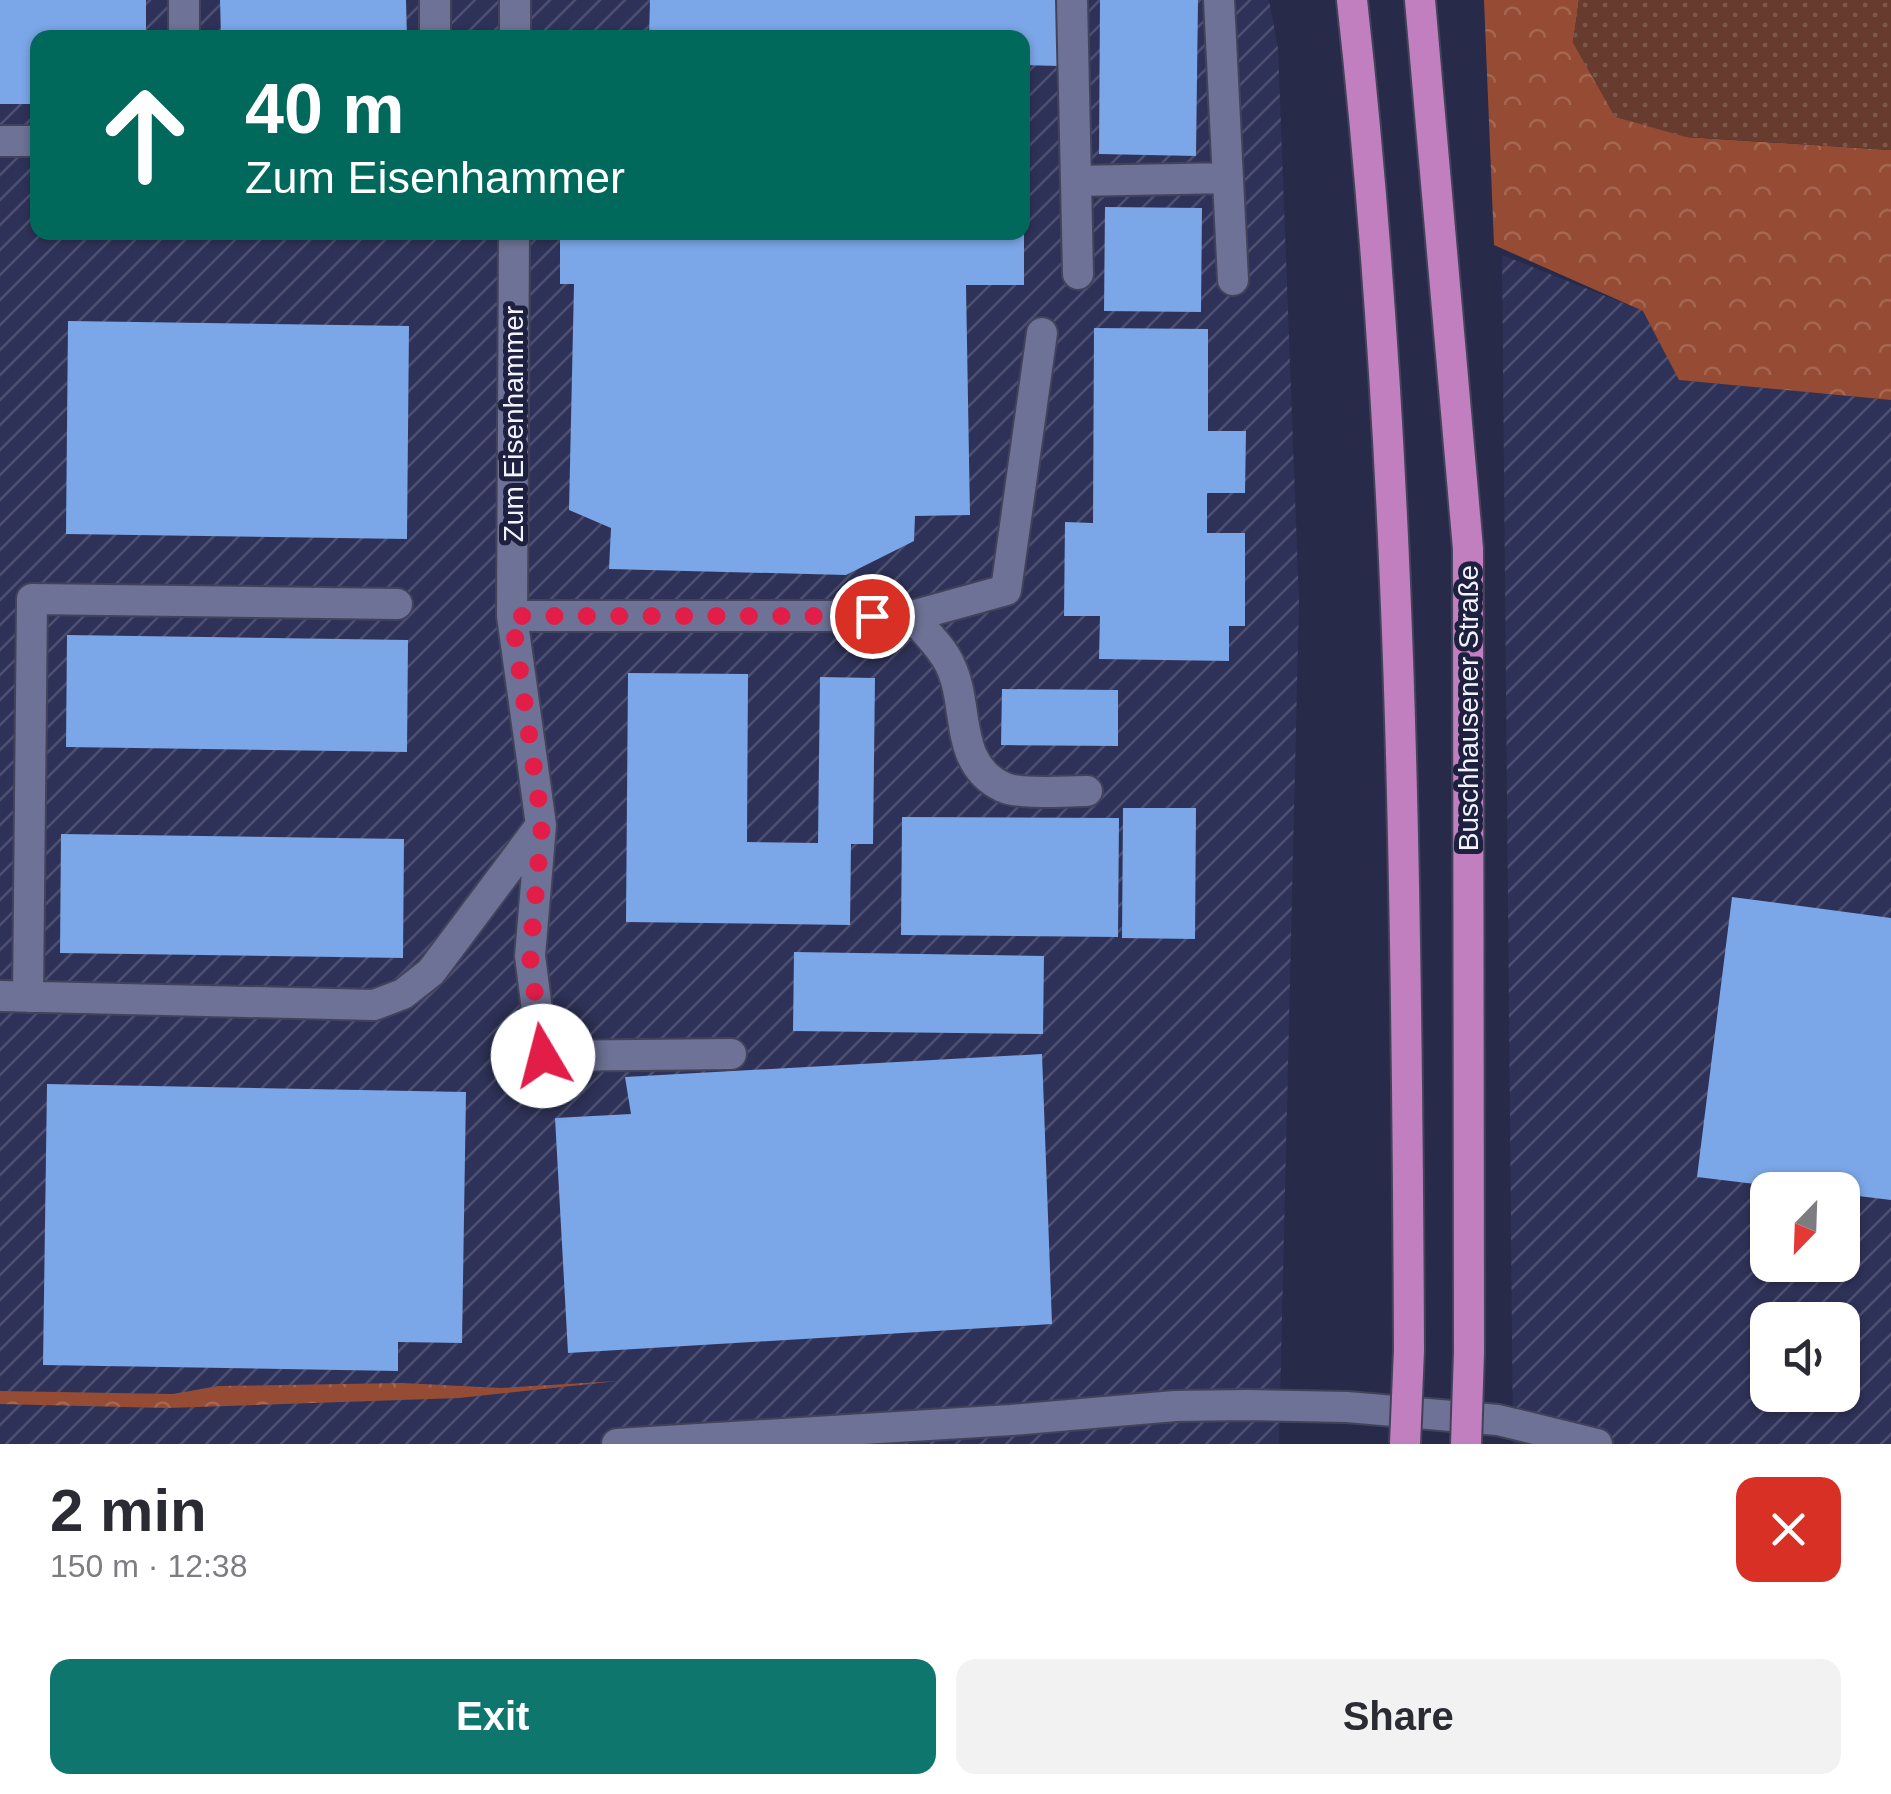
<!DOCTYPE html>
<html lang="en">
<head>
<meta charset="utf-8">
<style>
	:root { --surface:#fff; --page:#f2f2f3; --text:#2b2b33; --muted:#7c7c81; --accent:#0f766e }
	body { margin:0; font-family:Helvetica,sans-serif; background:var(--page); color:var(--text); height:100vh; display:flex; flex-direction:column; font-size:38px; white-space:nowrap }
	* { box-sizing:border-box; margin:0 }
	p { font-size:32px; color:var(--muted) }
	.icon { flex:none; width:55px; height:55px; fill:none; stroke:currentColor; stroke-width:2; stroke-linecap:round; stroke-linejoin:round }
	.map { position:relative; height:1444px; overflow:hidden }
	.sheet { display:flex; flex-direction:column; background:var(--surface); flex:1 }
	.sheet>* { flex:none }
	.top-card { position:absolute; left:30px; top:30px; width:1000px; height:210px; border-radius:20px; box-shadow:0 2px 8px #0004; background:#00695c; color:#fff; overflow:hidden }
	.needle { width:65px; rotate:203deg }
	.buttons { position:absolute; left:1750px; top:1172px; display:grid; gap:20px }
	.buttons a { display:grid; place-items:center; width:110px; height:110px; border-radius:20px; background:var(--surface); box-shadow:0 2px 8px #0004; font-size:50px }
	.pin { position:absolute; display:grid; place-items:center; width:85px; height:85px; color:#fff; margin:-42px; border:5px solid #fff; border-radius:50%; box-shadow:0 2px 10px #0007 }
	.me { position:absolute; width:110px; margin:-55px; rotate:352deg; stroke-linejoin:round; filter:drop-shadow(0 0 8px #0008) }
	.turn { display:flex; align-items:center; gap:35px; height:210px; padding:0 50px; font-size:45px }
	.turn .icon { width:130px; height:130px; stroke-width:2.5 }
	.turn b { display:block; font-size:70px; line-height:85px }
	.round { display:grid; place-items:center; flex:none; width:105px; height:105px; border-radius:20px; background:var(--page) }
	.headline { display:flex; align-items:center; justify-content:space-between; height:170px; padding:0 50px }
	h1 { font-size:60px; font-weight:600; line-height:75px }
	.action { display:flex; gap:20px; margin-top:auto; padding:20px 50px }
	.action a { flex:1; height:115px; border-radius:20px; background:var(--accent); color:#fff; font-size:40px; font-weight:600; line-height:115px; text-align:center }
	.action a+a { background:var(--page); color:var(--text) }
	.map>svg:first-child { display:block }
</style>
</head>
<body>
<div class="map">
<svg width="1891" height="1444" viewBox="0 0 1891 1444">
	<defs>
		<pattern id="industrial-furrows" width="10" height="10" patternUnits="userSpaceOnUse" patternTransform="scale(2.5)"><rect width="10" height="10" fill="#2f3258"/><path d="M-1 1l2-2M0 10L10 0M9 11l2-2" fill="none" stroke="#4e5071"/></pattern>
		<pattern id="forest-crowns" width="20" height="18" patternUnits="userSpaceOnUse" patternTransform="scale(2.5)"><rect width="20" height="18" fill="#964c34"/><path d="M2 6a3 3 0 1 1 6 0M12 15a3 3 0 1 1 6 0" fill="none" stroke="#a56652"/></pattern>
		<pattern id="park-dots" width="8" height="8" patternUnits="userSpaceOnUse" patternTransform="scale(2.5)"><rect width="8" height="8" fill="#673c2e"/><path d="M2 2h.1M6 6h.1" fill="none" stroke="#7d594d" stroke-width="1.8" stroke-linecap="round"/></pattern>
	</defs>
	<rect width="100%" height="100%" fill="#272a49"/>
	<path fill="url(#industrial-furrows)" fill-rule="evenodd" d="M0 0H1269L1278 48 1299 602 1279 1444H0ZM38 38H1022V232H38Z
		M1502 255 1643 311 1680 380 1891 400V1444H1513ZM1768 1190H1842V1265H1768ZM1768 1320H1842V1395H1768Z"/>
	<path fill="url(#forest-crowns)" d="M1484 0H1579L1573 43 1686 137 1891 150V400L1679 380 1643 311 1494 245Z
		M618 1381 459 1398 167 1408 0 1404V1391L173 1394 218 1386 402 1383 501 1388Z"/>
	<path fill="url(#park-dots)" d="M1579 0H1891V150L1686 137 1615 117 1573 43Z"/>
	<path fill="#7ba6e7" d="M0 0H146V38H38V104H0Z
		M220 0H406L407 38H221Z
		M650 0H1060L1059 66 1022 65V38H649Z
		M1100 0H1198L1196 156 1099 154Z
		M1105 207 1202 208 1201 312 1104 311Z
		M560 232H1024V285H966L970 515 915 516 914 541 846 575 609 569 611 528 569 510 574 284H560Z
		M68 321 409 326 407 539 66 534Z
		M1094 328 1208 329V431H1246L1245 493H1207V533H1245V626H1229V661L1099 659 1100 616H1064L1065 522 1093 523Z
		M67 635 408 640 407 752 66 747Z
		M628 673 748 674 747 842 818 843 820 677 875 678 873 844H851L850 925 626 922Z
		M1002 689 1118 690V746L1001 745Z
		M1123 808H1196L1195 939 1122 938Z
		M902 817 1119 818 1118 937 901 935Z
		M61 834 404 839 403 958 60 953Z
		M1732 897 1891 918V1200L1842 1194V1190H1805L1697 1177Z
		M794 952 1044 956 1043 1034 793 1031Z
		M1042 1054 1052 1324 568 1353 555 1118 631 1114 625 1077Z
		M47 1084 466 1092 462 1343 398 1342V1371L43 1365Z"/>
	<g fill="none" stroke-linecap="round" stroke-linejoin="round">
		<g stroke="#42435b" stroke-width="34">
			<path id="minor" d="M1072 0 1078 274
				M1219 0 1233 280
				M184 38V0
				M435 38V0
				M515 38V0
				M0 141H38
				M1076 181 1228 178
				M514 232 512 616H912L1006 590 1042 333
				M512 616 541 825 530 956 543 1056 731 1054
				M912 616C924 631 942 647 950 665 970 706 953 764 1003 787 1019 795 1067 791 1087 791
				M0 996 374 1005 403 994 431 972 541 825
				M28 997 32 599 397 604
				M617 1444 1011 1420 1175 1406 1248 1405 1347 1407 1498 1420 1597 1444"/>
		</g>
		<g stroke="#42435b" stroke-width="34">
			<path id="major" d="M1352 0C1402 448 1407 899 1409 1350
				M1420 0 1468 549 1469 1352"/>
		</g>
		<use href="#minor" stroke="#6d7296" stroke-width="30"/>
		<use href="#major" stroke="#c27fbf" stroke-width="30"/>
		<g stroke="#42435b" stroke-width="34" stroke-linecap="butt">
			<path id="major-bridge" d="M1405 1444 1409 1350
				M1466 1444 1469 1352"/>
		</g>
		<use href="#major-bridge" stroke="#c27fbf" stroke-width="30"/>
	</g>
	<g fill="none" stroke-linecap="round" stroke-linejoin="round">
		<path stroke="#e11d48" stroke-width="18" stroke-dasharray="0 32.4" d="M543 1056 530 956 542 824 512 616H872"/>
	</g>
	<g text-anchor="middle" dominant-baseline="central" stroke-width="10" stroke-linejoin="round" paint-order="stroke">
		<g font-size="28" fill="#f2f3fc" stroke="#1d203e">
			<text transform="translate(513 424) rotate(-90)">Zum Eisenhammer</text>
			<text transform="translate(1468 708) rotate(-90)">Buschhausener Straße</text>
		</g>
	</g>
</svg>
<div class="buttons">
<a><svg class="needle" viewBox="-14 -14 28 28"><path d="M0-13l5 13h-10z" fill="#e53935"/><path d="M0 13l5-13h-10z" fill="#7c7c81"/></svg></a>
<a><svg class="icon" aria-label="sound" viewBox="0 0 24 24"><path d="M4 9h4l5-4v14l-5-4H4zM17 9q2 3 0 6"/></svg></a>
</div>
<div class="pin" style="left:872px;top:616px;background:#d93025"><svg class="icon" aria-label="arrive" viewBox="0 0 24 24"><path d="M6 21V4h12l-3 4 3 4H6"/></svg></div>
<svg class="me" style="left:543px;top:1056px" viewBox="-20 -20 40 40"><circle r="19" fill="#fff"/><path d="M0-13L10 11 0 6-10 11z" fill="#e11d48"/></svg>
<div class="top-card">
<div class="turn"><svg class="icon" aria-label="ahead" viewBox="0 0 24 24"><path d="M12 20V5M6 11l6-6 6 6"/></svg><div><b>40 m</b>Zum Eisenhammer</div></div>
</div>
</div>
<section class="sheet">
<div class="headline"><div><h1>2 min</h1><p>150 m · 12:38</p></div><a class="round" style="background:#d93025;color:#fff"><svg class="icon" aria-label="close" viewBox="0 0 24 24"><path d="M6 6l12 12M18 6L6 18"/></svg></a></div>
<div class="action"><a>Exit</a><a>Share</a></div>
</section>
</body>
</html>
